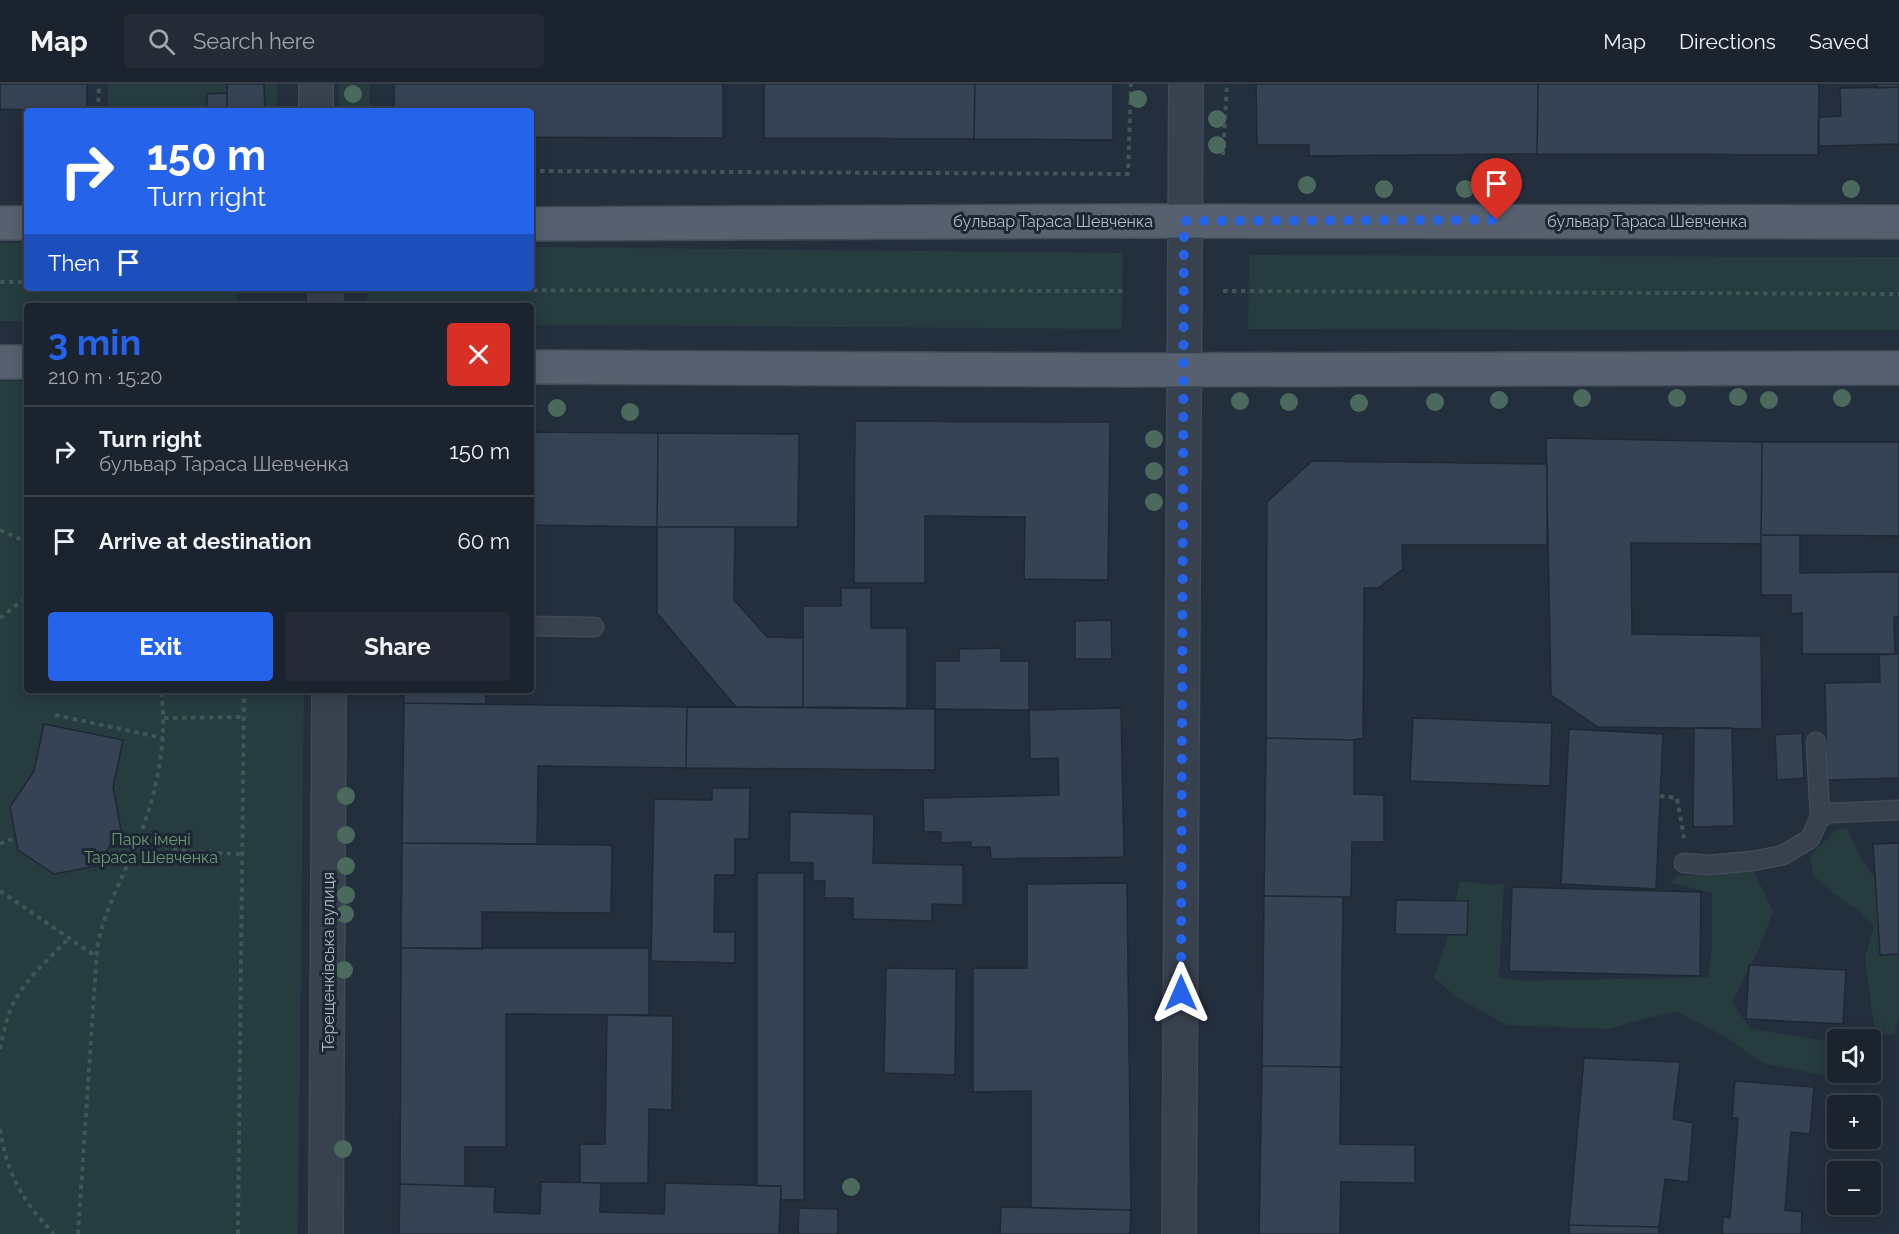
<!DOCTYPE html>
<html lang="en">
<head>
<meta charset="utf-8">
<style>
	:root { --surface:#1b232e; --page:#242b36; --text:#f1f3f6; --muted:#a0a4aa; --line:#39404a; --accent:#2563eb }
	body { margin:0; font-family:Raleway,sans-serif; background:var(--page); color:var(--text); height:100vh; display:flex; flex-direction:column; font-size:22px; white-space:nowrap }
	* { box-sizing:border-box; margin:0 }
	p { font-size:20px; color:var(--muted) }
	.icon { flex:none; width:33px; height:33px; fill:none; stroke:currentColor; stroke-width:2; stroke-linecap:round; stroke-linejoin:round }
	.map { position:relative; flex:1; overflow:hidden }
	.sheet { position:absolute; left:24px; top:219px; width:510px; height:390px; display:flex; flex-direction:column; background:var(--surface); border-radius:6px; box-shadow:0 3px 15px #0003,0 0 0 2px var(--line) }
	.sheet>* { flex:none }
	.top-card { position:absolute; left:24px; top:24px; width:510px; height:183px; border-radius:6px; box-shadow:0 3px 15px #0003,0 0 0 2px var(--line); background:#2563eb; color:#fff; overflow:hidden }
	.controls { position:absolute; left:1827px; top:945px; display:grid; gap:12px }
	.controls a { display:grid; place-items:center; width:54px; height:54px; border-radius:6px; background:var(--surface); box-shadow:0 3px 15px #0003,0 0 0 2px var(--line); font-size:30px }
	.pin { position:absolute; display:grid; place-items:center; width:51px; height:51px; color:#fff; margin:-62px -26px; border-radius:50% 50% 50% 0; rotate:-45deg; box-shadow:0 0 6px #0007 }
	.pin .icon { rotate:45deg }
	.me { position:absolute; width:66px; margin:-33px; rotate:0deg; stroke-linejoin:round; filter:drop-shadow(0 0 4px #0008) }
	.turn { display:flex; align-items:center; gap:21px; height:126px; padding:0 24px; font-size:27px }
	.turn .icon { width:78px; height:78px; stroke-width:2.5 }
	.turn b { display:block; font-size:42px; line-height:51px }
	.then { display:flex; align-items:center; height:57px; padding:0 24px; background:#0003; gap:12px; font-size:22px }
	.round { display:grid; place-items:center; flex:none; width:63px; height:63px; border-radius:6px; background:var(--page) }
	.head { display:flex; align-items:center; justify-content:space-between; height:102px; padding:0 24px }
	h1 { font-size:36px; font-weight:700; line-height:45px; color:var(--accent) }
	.cta { display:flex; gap:12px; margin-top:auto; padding:12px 24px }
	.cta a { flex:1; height:69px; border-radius:6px; background:var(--accent); color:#fff; font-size:24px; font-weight:700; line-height:69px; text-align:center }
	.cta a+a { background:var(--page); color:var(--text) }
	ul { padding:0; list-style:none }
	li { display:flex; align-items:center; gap:18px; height:90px; padding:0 24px; border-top:2px solid var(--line) }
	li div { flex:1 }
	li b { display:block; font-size:22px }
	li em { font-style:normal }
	header { display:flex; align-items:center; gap:36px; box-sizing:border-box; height:84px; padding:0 30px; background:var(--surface); border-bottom:2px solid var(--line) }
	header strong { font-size:28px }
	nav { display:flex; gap:33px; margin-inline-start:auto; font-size:21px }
	.search { width:420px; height:54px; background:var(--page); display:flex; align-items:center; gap:15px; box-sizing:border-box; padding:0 21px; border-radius:6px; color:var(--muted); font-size:22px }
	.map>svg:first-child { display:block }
</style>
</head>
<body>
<header>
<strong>Map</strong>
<div class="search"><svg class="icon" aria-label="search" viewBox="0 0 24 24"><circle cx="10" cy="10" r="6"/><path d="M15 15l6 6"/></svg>Search here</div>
<nav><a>Map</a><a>Directions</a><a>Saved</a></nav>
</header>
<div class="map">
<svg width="1899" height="1150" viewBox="0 0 1899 1150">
	<rect width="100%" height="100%" fill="#242f3e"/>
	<path fill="#263c3f" d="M108 0H227V9L207 10V27H108Z
		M264 0H277V22H265Z
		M339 0H370V27L339 26Z
		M0 159H27V204H237V222H27V237H0Z
		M531 163 1123 169 1122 245 531 241V222H367V204H531Z
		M1249 171 1899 173V246L1248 245Z
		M0 297H27V606H304L298 1150H0Z
		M1847 744 1862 776 1898 826 1899 930 1894 951 1875 949 1865 874 1874 841 1855 824 1834 810 1814 792 1810 772 1836 746Z
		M1754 788 1773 827 1760 863 1732 918 1751 945 1827 957 1835 967 1832 993 1762 979 1727 954 1678 928 1647 934 1609 945 1507 941 1459 915 1434 894 1446 858 1460 797 1494 801 1504 799 1499 894 1524 897 1708 893 1712 863V809L1671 799 1678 792Z"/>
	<path fill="#364354" stroke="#1f2835" stroke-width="1.5" d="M0 0H87V27L0 25Z
		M227 0H264L265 27H227Z
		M394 0H723V54L531 53V27H394Z
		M764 0H975L974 55 764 54Z
		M975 0H1113V56L974 55Z
		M1256 0H1538L1537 70 1309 72V61H1257Z
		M1538 0H1819L1818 71 1537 70Z
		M1877 0H1899V3L1877 4Z
		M1899 3V60L1819 62V33L1841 32 1840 4Z
		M227 9V27H207V10Z
		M855 337 1110 338 1108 496 1024 495 1025 433 925 432V499H854Z
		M531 348 658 349 657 443 531 441Z
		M658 349 799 350 798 443H657Z
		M1546 354 1762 358 1761 460 1631 459 1632 550 1761 552 1762 645 1598 643 1551 611Z
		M1762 358H1899V452L1761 451Z
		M1312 377 1547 380V461H1402L1403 485 1378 504H1364L1363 654 1354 656 1266 654 1267 418Z
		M657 443H735L734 516 767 553 803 554V623H736L657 529Z
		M1761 451H1800V489L1899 488V533H1894L1895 570H1802V529L1791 530V511H1761Z
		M841 504H871V544H907V624L803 623V522H841Z
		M1111 536 1112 575H1075V537Z
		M1001 564V577H1029V626L935 625V577H959V565Z
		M1895 570H1899V694L1827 696 1825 599 1880 598 1879 571Z
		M404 606H486V620L404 619Z
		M404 619 687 623 686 684 538 682 537 760 402 759Z
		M687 623 935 625V686L686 684Z
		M1121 624 1124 773 991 775 990 763H971V758L941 759V748H924L923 714 1059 711 1058 674 1030 675 1029 626Z
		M1413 634 1552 639 1550 702 1410 697Z
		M44 640 123 656 113 703 121 746 96 782 54 790 18 766 10 723 34 687Z
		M1694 644H1732L1734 742 1693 743Z
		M1569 645 1663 650 1656 805 1561 800Z
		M1802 649 1804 694 1777 696 1775 651Z
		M1266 654 1354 656V710L1384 711V758H1352L1351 813 1264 812Z
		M712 704H750L749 755H735V791H715L714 848H735V879L651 877 654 715 712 716Z
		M790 728 874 730 873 779 963 781V821L932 820V837L853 835V814H824L825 797H813V779L789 778Z
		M402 759 612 761 611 829 482 828V865L401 864Z
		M1899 759V870L1880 871 1873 760Z
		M757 789H804V1116H781V1102H757Z
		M1127 799 1131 1126 1031 1124V1007L973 1008V884H1027V800Z
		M1512 803 1701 808 1700 892 1509 887Z
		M1264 812 1343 813 1341 983 1262 982Z
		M1396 816 1468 817 1467 851 1395 850Z
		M401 864H649V931L506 930V1063H465V1102L400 1100Z
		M1749 881 1846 886 1843 940 1746 935Z
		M886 884 956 885 955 991 884 989Z
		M607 931 673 932 672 1026 649 1025 648 1099H580V1060H605Z
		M1584 974 1680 978 1673 1035 1693 1039 1688 1098 1665 1095 1659 1143 1569 1141Z
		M1262 982 1341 983 1340 1060 1415 1061V1099L1341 1098 1340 1150H1259Z
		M1735 997 1814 1003 1810 1050 1791 1048 1785 1126 1802 1128 1801 1150H1722L1723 1133 1730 1134 1738 1034H1732Z
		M541 1098 601 1099 600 1128 664 1130 665 1099 781 1102 779 1150H399L400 1100 495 1103 494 1128 540 1130Z
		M1001 1123 1131 1126 1130 1150H1000Z
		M799 1124 838 1125V1150H798Z
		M1569 1141 1659 1143V1150H1569Z"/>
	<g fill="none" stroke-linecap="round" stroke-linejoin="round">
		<g stroke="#414a57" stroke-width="21">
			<path id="service" d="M531 542 594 543
				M1816 658 1820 733
				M1684 779 1709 781 1753 777 1783 771 1810 755 1820 733 1831 729 1899 726"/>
		</g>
		<g stroke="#414a57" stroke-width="36">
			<path id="minor" d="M316 27V0
				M326 1150 329 606
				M1179 1150 1186 0"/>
		</g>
		<g stroke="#414a57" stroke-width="36">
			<path id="tertiary" d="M325 204 326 222"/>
		</g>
		<g stroke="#414a57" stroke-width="36">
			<path id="primary" d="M0 139H27
				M531 140 1128 137 1899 138
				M0 278H27
				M531 283 1127 286 1899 284"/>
		</g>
		<path stroke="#3f5557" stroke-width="4" stroke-dasharray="4.5 4.5" stroke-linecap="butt" d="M98 27 99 0
			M1223 71 1227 0
			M531 87 1128 90 1131 0
			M0 198H27
			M362 206 1127 207
			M1223 207 1899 210
			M0 446 27 458
			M0 534 27 513
			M55 631 163 654
			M164 634 244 633
			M1660 712 1677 714 1684 754
			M138 756 190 768 242 770
			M0 760 12 755
			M0 807 97 873
			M0 965C3 951 6 937 11 924 23 897 49 875 69 854
			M0 1045C7 1090 23 1118 54 1150
			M78 1150 97 865C104 825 124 792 139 754 157 708 168 655 161 606
			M238 1150 244 606"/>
		<use href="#service" stroke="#38414e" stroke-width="18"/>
		<use href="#minor" stroke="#38414e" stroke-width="33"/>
		<use href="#tertiary" stroke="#38414e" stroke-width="33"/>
		<use href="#primary" stroke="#56606e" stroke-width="33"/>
	</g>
	<g fill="#4b6a5d">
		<circle cx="353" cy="10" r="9"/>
		<circle cx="1138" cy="15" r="9"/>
		<circle cx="1217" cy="35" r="9"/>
		<circle cx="1217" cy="61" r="9"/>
		<circle cx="1307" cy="101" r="9"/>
		<circle cx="1384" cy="105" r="9"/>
		<circle cx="1465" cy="105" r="9"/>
		<circle cx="1851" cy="105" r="9"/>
		<circle cx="1738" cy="313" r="9"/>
		<circle cx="1582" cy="314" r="9"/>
		<circle cx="1677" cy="314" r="9"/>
		<circle cx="1842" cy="314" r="9"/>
		<circle cx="1499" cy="316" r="9"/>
		<circle cx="1769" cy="316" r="9"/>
		<circle cx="1240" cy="317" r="9"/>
		<circle cx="1289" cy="318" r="9"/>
		<circle cx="1435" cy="318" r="9"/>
		<circle cx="1359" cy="319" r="9"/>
		<circle cx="557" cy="324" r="9"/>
		<circle cx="630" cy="328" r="9"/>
		<circle cx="1154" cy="355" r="9"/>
		<circle cx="1154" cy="387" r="9"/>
		<circle cx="1154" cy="418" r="9"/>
		<circle cx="346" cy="712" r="9"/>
		<circle cx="346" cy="751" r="9"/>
		<circle cx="346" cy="782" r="9"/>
		<circle cx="346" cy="811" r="9"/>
		<circle cx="345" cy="830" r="9"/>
		<circle cx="344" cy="886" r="9"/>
		<circle cx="343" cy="1065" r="9"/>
		<circle cx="851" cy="1103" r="9"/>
	</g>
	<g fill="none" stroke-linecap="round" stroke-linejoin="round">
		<path stroke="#2563eb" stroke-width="10" stroke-dasharray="0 18" d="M1181 909 1184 137 1497 136"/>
	</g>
	<g text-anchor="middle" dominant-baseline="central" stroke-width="6" stroke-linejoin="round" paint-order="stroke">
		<g font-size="16" fill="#b4bcc9" stroke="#1d2633">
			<text x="1053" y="137">бульвар Тараса Шевченка</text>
			<text x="1647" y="137">бульвар Тараса Шевченка</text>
			<text transform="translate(328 878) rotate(-90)">Терещенківська вулиця</text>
		</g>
		<g font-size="16" fill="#6b9a76" stroke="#1d2633">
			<text x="151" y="755">Парк імені<tspan x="151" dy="18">Тараса Шевченка</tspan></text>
		</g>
	</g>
</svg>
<div class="controls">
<a><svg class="icon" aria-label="sound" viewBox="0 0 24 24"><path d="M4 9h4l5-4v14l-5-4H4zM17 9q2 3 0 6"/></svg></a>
<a>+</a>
<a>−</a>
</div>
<div class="pin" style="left:1497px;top:136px;background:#d93025"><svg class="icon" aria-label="arrive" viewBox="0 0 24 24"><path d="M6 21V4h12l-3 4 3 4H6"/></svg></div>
<svg class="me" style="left:1181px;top:909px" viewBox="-20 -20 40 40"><path d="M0-17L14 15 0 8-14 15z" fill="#2563eb" stroke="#fff" stroke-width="4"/></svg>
<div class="top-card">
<div class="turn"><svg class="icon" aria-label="right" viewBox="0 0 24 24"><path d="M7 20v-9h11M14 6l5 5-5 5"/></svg><div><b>150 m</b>Turn right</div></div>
<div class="then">Then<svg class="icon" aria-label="arrive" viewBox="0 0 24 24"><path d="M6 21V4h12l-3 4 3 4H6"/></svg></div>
</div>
<section class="sheet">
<div class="head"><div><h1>3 min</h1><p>210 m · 15:20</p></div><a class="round" style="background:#d93025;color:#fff"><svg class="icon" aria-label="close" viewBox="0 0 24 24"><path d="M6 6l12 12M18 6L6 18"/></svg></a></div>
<ul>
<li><svg class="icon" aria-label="right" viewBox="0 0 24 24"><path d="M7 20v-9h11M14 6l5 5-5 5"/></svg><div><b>Turn right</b><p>бульвар Тараса Шевченка</p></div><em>150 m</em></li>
<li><svg class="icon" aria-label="arrive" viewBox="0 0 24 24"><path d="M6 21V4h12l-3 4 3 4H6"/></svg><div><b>Arrive at destination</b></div><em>60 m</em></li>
</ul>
<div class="cta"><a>Exit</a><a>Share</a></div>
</section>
</div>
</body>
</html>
